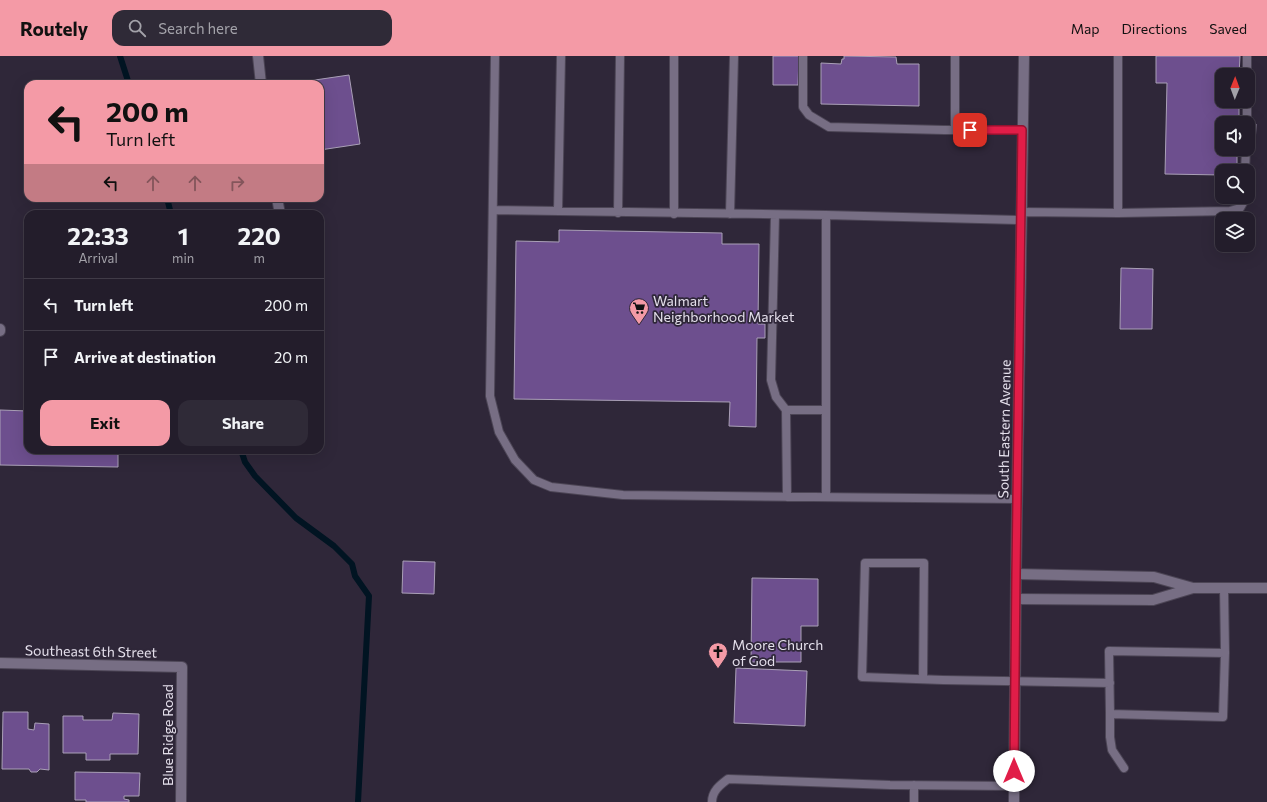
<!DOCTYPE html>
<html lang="en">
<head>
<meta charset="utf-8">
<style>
	:root { --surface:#231d2b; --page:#2f2a37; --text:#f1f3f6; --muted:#a3a2a9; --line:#403b47; --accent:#f49aa6 }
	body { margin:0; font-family:Commissioner,sans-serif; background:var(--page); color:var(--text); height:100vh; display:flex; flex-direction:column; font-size:15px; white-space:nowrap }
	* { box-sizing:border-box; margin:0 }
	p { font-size:13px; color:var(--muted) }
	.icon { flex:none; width:22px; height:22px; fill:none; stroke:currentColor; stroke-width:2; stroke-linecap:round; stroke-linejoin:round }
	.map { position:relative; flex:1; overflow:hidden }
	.side { position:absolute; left:24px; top:154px; width:300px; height:244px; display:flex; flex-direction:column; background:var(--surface); border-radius:12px; box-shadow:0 4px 16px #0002,0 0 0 1px var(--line) }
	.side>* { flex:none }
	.guide { position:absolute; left:24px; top:24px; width:300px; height:122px; border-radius:12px; box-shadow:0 4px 16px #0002,0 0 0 1px var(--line); background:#f49aa6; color:#111; overflow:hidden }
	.needle { width:26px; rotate:1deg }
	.tools { position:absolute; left:1215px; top:12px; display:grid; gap:8px }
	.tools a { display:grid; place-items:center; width:40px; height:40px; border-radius:8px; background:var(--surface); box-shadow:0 4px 16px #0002,0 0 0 1px var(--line); font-size:20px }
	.pin { position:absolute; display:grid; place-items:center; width:34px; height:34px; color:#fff; margin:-17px; border-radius:8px; box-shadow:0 2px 6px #0006 }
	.me { position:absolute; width:44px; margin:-22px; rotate:0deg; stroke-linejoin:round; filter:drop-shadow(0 0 3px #0008) }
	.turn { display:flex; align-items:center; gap:14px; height:84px; padding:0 16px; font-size:18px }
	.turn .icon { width:52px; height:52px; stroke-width:2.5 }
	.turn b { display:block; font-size:28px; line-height:34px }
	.lanes { display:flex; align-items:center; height:38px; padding:0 16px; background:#0003; justify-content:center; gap:20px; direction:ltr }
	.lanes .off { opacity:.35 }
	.eta { display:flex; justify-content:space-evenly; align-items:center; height:68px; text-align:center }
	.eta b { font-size:24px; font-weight:700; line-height:28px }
	.primary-button { display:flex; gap:8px; margin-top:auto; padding:8px 16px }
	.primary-button a { flex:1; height:46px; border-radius:12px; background:var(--accent); color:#111; font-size:16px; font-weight:700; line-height:46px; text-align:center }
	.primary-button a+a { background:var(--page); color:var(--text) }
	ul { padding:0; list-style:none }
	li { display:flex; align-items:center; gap:12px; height:52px; padding:0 16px; border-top:1px solid var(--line) }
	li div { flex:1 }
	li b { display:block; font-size:15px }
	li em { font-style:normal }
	header { display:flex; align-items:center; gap:24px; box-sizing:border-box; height:56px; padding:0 20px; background:var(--accent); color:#111 }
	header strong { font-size:19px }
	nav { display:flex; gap:22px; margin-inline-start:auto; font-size:14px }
	.search { width:280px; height:36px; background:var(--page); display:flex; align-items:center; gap:10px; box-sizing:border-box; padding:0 14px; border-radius:12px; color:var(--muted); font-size:15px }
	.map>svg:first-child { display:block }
</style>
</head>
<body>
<header>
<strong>Routely</strong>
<div class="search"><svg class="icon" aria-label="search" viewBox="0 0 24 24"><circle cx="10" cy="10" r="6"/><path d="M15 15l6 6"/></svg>Search here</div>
<nav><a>Map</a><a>Directions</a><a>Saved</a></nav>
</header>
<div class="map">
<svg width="1267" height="746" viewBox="0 0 1267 746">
	<rect width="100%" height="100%" fill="#2f2739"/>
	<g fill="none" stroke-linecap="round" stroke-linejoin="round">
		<path stroke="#011422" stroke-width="6" d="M120 0 129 28
			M167 142 171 158
			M241 394 245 406 255 420 296 462 334 490 352 508 355 520 369 540 358 746"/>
	</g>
	<path fill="#6d4f8e" stroke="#aaa0b7" d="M773 0H799L798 29H773Z
		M844 0 896 1 897 8H919V50L821 48V7L841 8 842 3H844Z
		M1156 0H1240L1239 19H1222V45H1239V67H1222V93H1237V115H1222V119L1165 118 1167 27H1156Z
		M349 19 360 88 320 94V28H309L308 25Z
		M214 25V28H189Z
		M1248 68H1256L1255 90 1248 89Z
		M559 174 722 177V188H759L758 268H765V282H757L756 371 729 370 730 346 514 343 516 185 559 186Z
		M1121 212 1153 213 1152 273H1120Z
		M0 354 28 355V394H118V411L0 409Z
		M403 505 435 506 434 538 402 537Z
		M752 522 818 523V570H801V606H751Z
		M736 612 807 615 805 670 734 667Z
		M3 656H28V673L34 674 35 667 49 668V714L40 713 37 716H31L29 713H2Z
		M113 657 139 658 138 698H110V704H86V697H63V660H83V664H112Z
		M75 716 140 717 139 740H124V743L129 744V746H86V744H75Z"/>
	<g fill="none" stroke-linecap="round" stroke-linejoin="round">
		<g stroke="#4c4555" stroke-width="10">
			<path id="service" d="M495 0 490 340 499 376 515 404 534 424 551 431 623 439 1017 443
				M803 0V51L809 59 829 71 944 74H1023
				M1247 0V19
				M1247 45V67
				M955 74V0
				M1245 115 1246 93
				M493 154 826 159 1021 164
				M558 155 561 0
				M1021 156 1118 157 1230 155 1240 152 1244 145V141
				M618 157 620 0
				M1118 157V0
				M674 158V0
				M730 158 734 0
				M775 159 771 324 776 341 786 354 787 441
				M786 354H826
				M826 441V159
				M1224 532 1225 597 1109 595 1110 658 1223 661 1225 597
				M923 623 924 507H865L862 621 943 624 1110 627
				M1110 658V681L1112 694 1124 712
				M712 746C712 735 720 729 728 723L890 729 1014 730
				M914 746V729"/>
		</g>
		<g stroke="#4c4555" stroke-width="12">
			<path id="minor" d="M258 0 261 28
				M277 142 280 158
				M0 273V275
				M1016 518 1154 521 1193 532H1267
				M1016 543 1153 544 1193 532
				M0 607 182 611 181 746"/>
		</g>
		<g stroke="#4c4555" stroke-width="12">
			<path id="secondary" d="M1014 746 1016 518 1024 0"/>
		</g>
		<use href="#service" stroke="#776e84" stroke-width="8"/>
		<use href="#minor" stroke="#776e84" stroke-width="10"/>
		<use href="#secondary" stroke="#776e84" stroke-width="10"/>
	</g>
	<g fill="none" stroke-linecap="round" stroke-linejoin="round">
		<g stroke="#92132f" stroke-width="10">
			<path id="route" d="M970 74H1022L1016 518 1014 715"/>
		</g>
		<use href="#route" stroke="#e11d48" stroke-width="7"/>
	</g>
	<defs>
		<g id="supermarket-pin" transform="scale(1)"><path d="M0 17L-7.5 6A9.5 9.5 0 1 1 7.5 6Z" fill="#f49aa6" stroke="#2f2739"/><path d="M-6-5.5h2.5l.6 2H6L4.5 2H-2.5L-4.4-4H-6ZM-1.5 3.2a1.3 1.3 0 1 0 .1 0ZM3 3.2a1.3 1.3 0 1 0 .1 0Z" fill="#111"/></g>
		<g id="church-pin" transform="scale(1)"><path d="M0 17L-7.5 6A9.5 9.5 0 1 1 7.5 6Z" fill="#f49aa6" stroke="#2f2739"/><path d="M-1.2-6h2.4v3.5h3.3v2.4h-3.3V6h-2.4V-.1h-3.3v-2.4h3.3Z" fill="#111"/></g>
	</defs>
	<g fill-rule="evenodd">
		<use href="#supermarket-pin" x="639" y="252"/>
		<use href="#church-pin" x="718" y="596"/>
	</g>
	<g text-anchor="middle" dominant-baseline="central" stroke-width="3.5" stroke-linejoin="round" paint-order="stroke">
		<g font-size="14" fill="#e4dfeb" stroke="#2f2739" text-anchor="start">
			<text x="653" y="244">Walmart<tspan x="653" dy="16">Neighborhood Market</tspan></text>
			<text x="732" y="588">Moore Church<tspan x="732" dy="16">of God</tspan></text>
		</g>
		<g font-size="14" fill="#e4dfeb" stroke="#2f2739">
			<text transform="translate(1004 373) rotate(-89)">South Eastern Avenue</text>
			<text transform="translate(91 595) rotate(1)">Southeast 6th Street</text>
			<text transform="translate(167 679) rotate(-90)">Blue Ridge Road</text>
		</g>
	</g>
</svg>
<div class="tools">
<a><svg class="needle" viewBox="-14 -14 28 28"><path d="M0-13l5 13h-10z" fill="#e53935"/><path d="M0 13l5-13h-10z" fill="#a3a2a9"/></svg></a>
<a><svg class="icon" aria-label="sound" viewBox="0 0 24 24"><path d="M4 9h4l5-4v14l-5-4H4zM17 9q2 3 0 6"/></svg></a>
<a><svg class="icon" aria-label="search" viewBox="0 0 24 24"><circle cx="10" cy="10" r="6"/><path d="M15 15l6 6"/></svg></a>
<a><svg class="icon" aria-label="layers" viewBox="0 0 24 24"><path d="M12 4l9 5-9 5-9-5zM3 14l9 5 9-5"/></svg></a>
</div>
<div class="pin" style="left:970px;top:74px;background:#d93025"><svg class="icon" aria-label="arrive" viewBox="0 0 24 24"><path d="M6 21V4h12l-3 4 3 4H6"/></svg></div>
<svg class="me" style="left:1014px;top:715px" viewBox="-20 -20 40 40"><circle r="19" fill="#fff"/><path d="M0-13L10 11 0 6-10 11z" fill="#e11d48"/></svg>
<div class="guide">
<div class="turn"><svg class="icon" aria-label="left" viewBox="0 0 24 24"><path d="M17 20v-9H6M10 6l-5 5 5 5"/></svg><div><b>200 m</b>Turn left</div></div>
<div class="lanes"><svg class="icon" aria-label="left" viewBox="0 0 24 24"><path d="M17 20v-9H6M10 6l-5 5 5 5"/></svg><svg class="icon off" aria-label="ahead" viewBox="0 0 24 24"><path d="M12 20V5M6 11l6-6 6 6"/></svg><svg class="icon off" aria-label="ahead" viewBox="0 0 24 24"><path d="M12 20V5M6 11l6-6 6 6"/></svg><svg class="icon off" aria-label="right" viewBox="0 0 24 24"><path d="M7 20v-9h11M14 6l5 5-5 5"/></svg></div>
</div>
<section class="side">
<div class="eta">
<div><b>22:33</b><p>Arrival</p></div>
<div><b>1</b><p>min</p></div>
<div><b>220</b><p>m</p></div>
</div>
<ul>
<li><svg class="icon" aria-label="left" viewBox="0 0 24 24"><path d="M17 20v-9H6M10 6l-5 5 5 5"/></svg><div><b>Turn left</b></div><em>200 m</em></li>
<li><svg class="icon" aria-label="arrive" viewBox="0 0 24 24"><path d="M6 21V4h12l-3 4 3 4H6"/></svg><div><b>Arrive at destination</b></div><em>20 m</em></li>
</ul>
<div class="primary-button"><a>Exit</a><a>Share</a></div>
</section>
</div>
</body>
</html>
